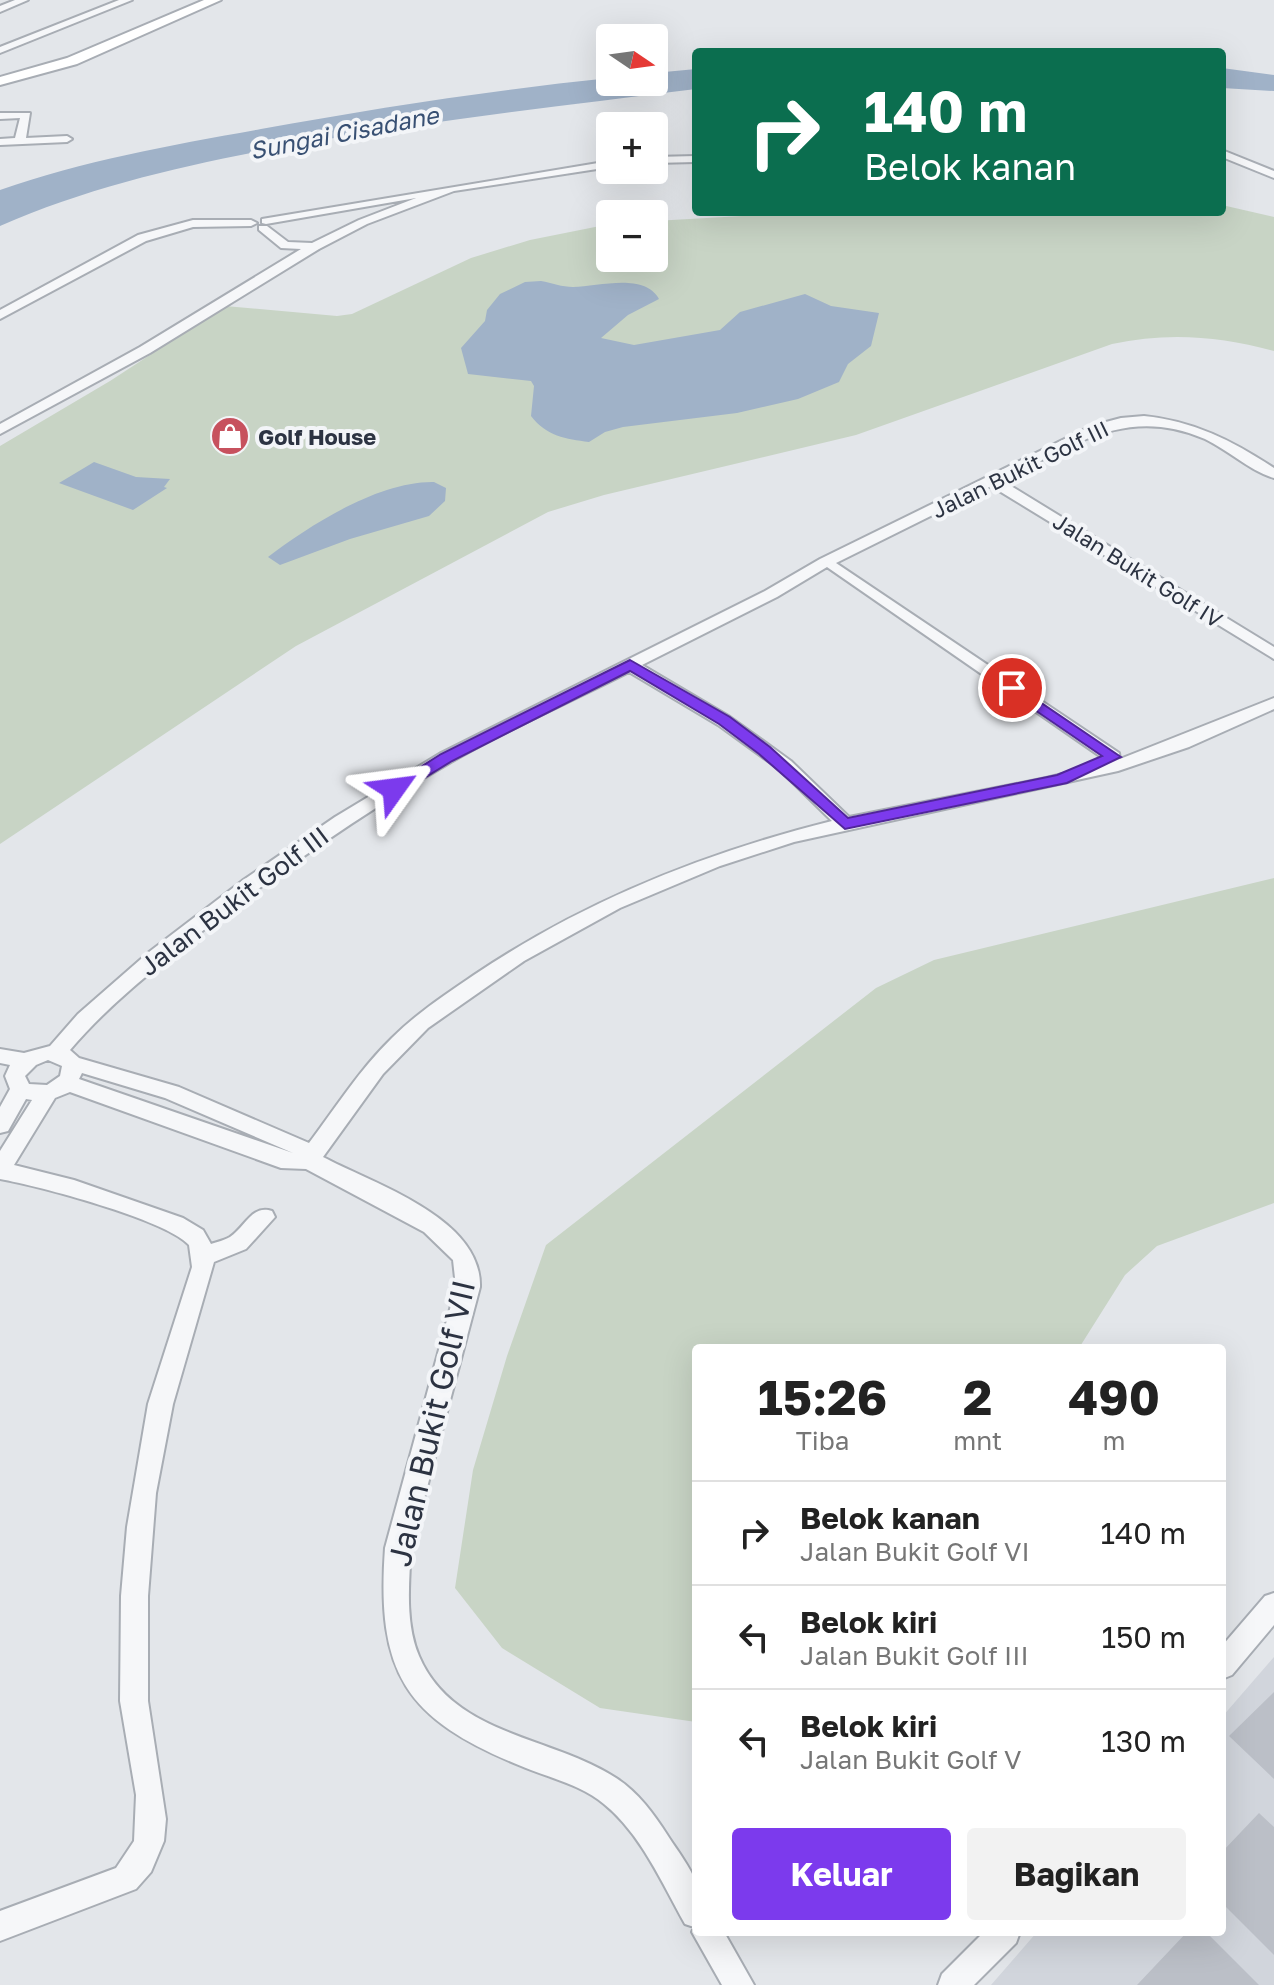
<!DOCTYPE html>
<html lang="id">
<head>
<meta charset="utf-8">
<style>
	:root { --surface:#fff; --page:#f2f2f2; --text:#222; --muted:#767676; --line:#e0e0e0; --accent:#7c3aed }
	body { margin:0; font-family:"Golos Text",sans-serif; background:var(--page); color:var(--text); height:100vh; display:flex; flex-direction:column; font-size:30px; white-space:nowrap }
	* { box-sizing:border-box; margin:0 }
	p { font-size:26px; color:var(--muted) }
	.icon { flex:none; width:44px; height:44px; fill:none; stroke:currentColor; stroke-width:2; stroke-linecap:round; stroke-linejoin:round }
	.map { position:relative; flex:1; overflow:hidden }
	.drawer { position:absolute; left:692px; top:1344px; width:534px; height:592px; display:flex; flex-direction:column; background:var(--surface); border-radius:8px; box-shadow:0 8px 32px #0002 }
	.drawer>* { flex:none }
	.hud { position:absolute; left:692px; top:48px; width:534px; height:168px; border-radius:8px; box-shadow:0 8px 32px #0002; background:#0b6e4f; color:#fff; overflow:hidden }
	.needle { width:52px; rotate:103deg }
	.tools { position:absolute; left:596px; top:24px; display:grid; gap:16px }
	.tools a { display:grid; place-items:center; width:72px; height:72px; border-radius:8px; background:var(--surface); box-shadow:0 8px 32px #0002; font-size:40px }
	.pin { position:absolute; display:grid; place-items:center; width:68px; height:68px; color:#fff; margin:-34px; border:4px solid #fff; border-radius:50%; box-shadow:0 2px 8px #0007 }
	.me { position:absolute; width:88px; margin:-44px; rotate:59deg; stroke-linejoin:round; filter:drop-shadow(0 0 6px #0008) }
	.turn { display:flex; align-items:center; gap:28px; height:168px; padding:0 40px; font-size:36px }
	.turn .icon { width:104px; height:104px; stroke-width:2.5 }
	.turn b { display:block; font-size:56px; line-height:68px }
	.eta { display:flex; justify-content:space-evenly; align-items:center; height:136px; text-align:center }
	.eta b { font-size:48px; font-weight:700; line-height:56px }
	.action { display:flex; gap:16px; margin-top:auto; padding:16px 40px }
	.action a { flex:1; height:92px; border-radius:8px; background:var(--accent); color:#fff; font-size:32px; font-weight:700; line-height:92px; text-align:center }
	.action a+a { background:var(--page); color:var(--text) }
	ul { padding:0; list-style:none }
	li { display:flex; align-items:center; gap:24px; height:104px; padding:0 40px; border-top:2px solid var(--line) }
	li div { flex:1 }
	li b { display:block; font-size:30px }
	li em { font-style:normal }
	.map>svg:first-child { display:block }
</style>
</head>
<body>
<div class="map">
<svg width="1274" height="1985" viewBox="0 0 1274 1985">
	<rect width="100%" height="100%" fill="#e3e6ea"/>
	<path fill="#d1d5dc" d="M1274 1657V1985H991L1037 1932H1222V1717Z"/>
	<path fill="#c8d4c5" d="M1222 205 1274 217V351C1220 336 1167 332 1112 344L856 435 604 495 548 512 296 646 0 844V446L110 381 225 306 337 316 352 314 471 258 530 240 610 224V258H654V221L815 212H1222Z
		M1274 878V1203L1157 1246 1125 1275 1079 1348H696V1722L600 1708 502 1648 455 1588 473 1470 507 1356 546 1245 876 988 934 960Z"/>
	<path fill="#a0b2c8" d="M1222 68 1274 75V91L1222 88Z
		M696 69V89C567 105 439 120 310 142 205 161 98 183 0 226V190C85 160 172 145 261 129 376 108 493 90 610 78V82H654V73Z
		M541 281C552 283 562 287 573 287 598 287 644 272 659 299L628 315 601 338 634 345 720 330 740 312 805 294 831 306 879 313 871 346 848 364 839 382 798 399 737 413 623 427 605 432 589 442C566 439 546 436 531 416L534 386 531 381 468 374 461 348 485 321 487 310 500 294 525 282Z
		M94 462 136 477 170 479 164 487 167 488 133 510 59 483Z
		M434 482 446 488 445 501 429 516 350 539 280 565 268 557C310 525 379 481 434 482Z"/>
	<path fill="#bbbfc7" d="M1274 1692V1779L1229 1736Z
		M1259 1813 1274 1827V1955L1222 1903V1852Z
		M1187 1932H1206L1259 1985H1137Z"/>
	<g fill="none" stroke-linecap="round" stroke-linejoin="round">
		<g stroke="#a8adb4" stroke-width="4">
			<path id="minor" d="M15 0H28L0 12V6Z
				M119 0H132L0 53V47Z
				M0 113H30L26 138 67 136 72 139 67 142 0 145V139L15 138 20 118 0 119Z
				M1222 150 1274 171V178L1222 157Z
				M696 156V162L654 163V157Z
				M610 161V167L454 191 367 224 319 249 150 353 0 434V424L140 347 301 249 281 248 259 230V226H267L288 242 312 243 359 220 416 198 266 224 262 223V219Z
				M193 220H251L257 223 251 226 193 227 146 241 0 319V310L138 235Z
				M1144 416C1194 421 1233 441 1274 468V478C1250 471 1228 450 1205 439 1125 404 1069 448 999 482L1006 483 1274 647V659L996 489 995 484 836 563 1119 753 1120 759 1274 698V709L1189 747 1118 771 794 842 720 866 620 908 524 961 428 1028 383 1074 323 1157C374 1184 482 1218 480 1287L411 1548C409 1583 405 1623 419 1656 453 1736 552 1736 616 1778 638 1792 654 1814 668 1836 677 1850 691 1868 696 1883 700 1897 696 1918 696 1932H724L754 1985H722L692 1932 694 1927 685 1924C662 1883 641 1834 604 1804 580 1784 549 1778 521 1766 405 1719 376 1673 385 1548L456 1287 453 1260 424 1232 306 1169 281 1168 70 1092 55 1098 14 1165 74 1180 183 1218 203 1230 211 1244C217 1242 225 1240 230 1237 245 1227 252 1204 272 1211L275 1217 246 1249 214 1262 173 1404 156 1493 148 1596V1701L166 1819 164 1841 151 1872 136 1889 0 1941V1911L116 1868 134 1841 136 1795 120 1701 121 1596 127 1527 148 1404 192 1267 189 1245C165 1219 38 1186 0 1179V1151L32 1100 26 1099 8 1131 0 1133V1107L10 1089 5 1076 10 1065 0 1063V1049L24 1053 50 1046 78 1014 149 952 242 881 335 817 441 753 765 591 820 559 1091 426 1121 418ZM827 567 1107 761 1112 762 1046 778 849 817 791 761 730 717 642 665 777 597ZM629 672 718 725 779 769 832 821C704 853 584 901 474 975 446 994 417 1013 392 1038 360 1069 336 1107 309 1143L179 1087 79 1058 70 1050C109 1004 158 966 205 929 284 868 365 812 451 762 508 729 570 702 629 672ZM48 1060 62 1066 60 1076 47 1085 29 1084 25 1076 36 1065ZM82 1073 165 1098 293 1153 79 1079Z
				M1274 1593V1625L1232 1675 1222 1679V1646L1265 1596Z
				M984 1932H1020L1016 1943 974 1985H938L942 1974Z"/>
		</g>
		<g stroke="#a8adb4" stroke-width="4">
			<path id="secondary" d="M204 0H221L77 64 0 85V77L67 58Z"/>
		</g>
		<use href="#minor" fill="#f6f7f9" fill-rule="evenodd"/>
		<use href="#secondary" fill="#fff" fill-rule="evenodd"/>
	</g>
	<path fill="#7c3aed" stroke="#51269a" stroke-width="2" d="M630 660 730 717 770 747 848 818 1057 775 1102 756 1007 691V685L1012 683 1121 757 1067 783 845 829 759 754 719 724 630 671 452 761 400 793H388L386 789 441 754Z"/>
	<defs>
		<g id="shop-disc" transform="scale(2)"><circle r="9.5" fill="#c7515e" stroke="#f3f5f8"/><path d="M-5-2.5h2.3a2.7 3.5 0 0 1 5.4 0H5L5.5 6h-11ZM-1.5-2.5h3a1.5 2.3 0 0 0-3 0Z" fill="#fff"/></g>
	</defs>
	<g fill-rule="evenodd">
		<use href="#shop-disc" x="230" y="436"/>
	</g>
	<g text-anchor="middle" dominant-baseline="central" stroke-width="8" stroke-linejoin="round" paint-order="stroke">
		<g font-size="22" font-weight="bold" fill="#2c3342" stroke="#f3f5f8" text-anchor="start">
			<text x="258" y="436">Golf House</text>
		</g>
		<g font-size="22" fill="#2c3342" stroke="#f3f5f8">
			<text transform="translate(1020 469) rotate(-26)">Jalan Bukit Golf III</text>
			<text transform="translate(1138 570) rotate(32)">Jalan Bukit Golf IV</text>
		</g>
		<g font-size="24" font-style="italic" fill="#385073" stroke="#f3f5f8">
			<text transform="translate(344 132) rotate(-11)">Sungai Cisadane</text>
		</g>
		<g font-size="26" fill="#2c3342" stroke="#f3f5f8">
			<text transform="translate(234 901) rotate(-37)">Jalan Bukit Golf III</text>
		</g>
		<g font-size="32" fill="#2c3342" stroke="#f3f5f8">
			<text transform="translate(431 1423) rotate(-77)">Jalan Bukit Golf VII</text>
		</g>
	</g>
</svg>
<div class="tools">
<a><svg class="needle" viewBox="-14 -14 28 28"><path d="M0-13l5 13h-10z" fill="#e53935"/><path d="M0 13l5-13h-10z" fill="#767676"/></svg></a>
<a>+</a>
<a>−</a>
</div>
<div class="pin" style="left:1012px;top:688px;background:#d93025"><svg class="icon" aria-label="arrive" viewBox="0 0 24 24"><path d="M6 21V4h12l-3 4 3 4H6"/></svg></div>
<svg class="me" style="left:394px;top:789px" viewBox="-20 -20 40 40"><path d="M0-17L14 15 0 8-14 15z" fill="#7c3aed" stroke="#fff" stroke-width="4"/></svg>
<div class="hud">
<div class="turn"><svg class="icon" aria-label="right" viewBox="0 0 24 24"><path d="M7 20v-9h11M14 6l5 5-5 5"/></svg><div><b>140 m</b>Belok kanan</div></div>
</div>
<section class="drawer">
<div class="eta">
<div><b>15:26</b><p>Tiba</p></div>
<div><b>2</b><p>mnt</p></div>
<div><b>490</b><p>m</p></div>
</div>
<ul>
<li><svg class="icon" aria-label="right" viewBox="0 0 24 24"><path d="M7 20v-9h11M14 6l5 5-5 5"/></svg><div><b>Belok kanan</b><p>Jalan Bukit Golf VI</p></div><em>140 m</em></li>
<li><svg class="icon" aria-label="left" viewBox="0 0 24 24"><path d="M17 20v-9H6M10 6l-5 5 5 5"/></svg><div><b>Belok kiri</b><p>Jalan Bukit Golf III</p></div><em>150 m</em></li>
<li><svg class="icon" aria-label="left" viewBox="0 0 24 24"><path d="M17 20v-9H6M10 6l-5 5 5 5"/></svg><div><b>Belok kiri</b><p>Jalan Bukit Golf V</p></div><em>130 m</em></li>
</ul>
<div class="action"><a>Keluar</a><a>Bagikan</a></div>
</section>
</div>
</body>
</html>
